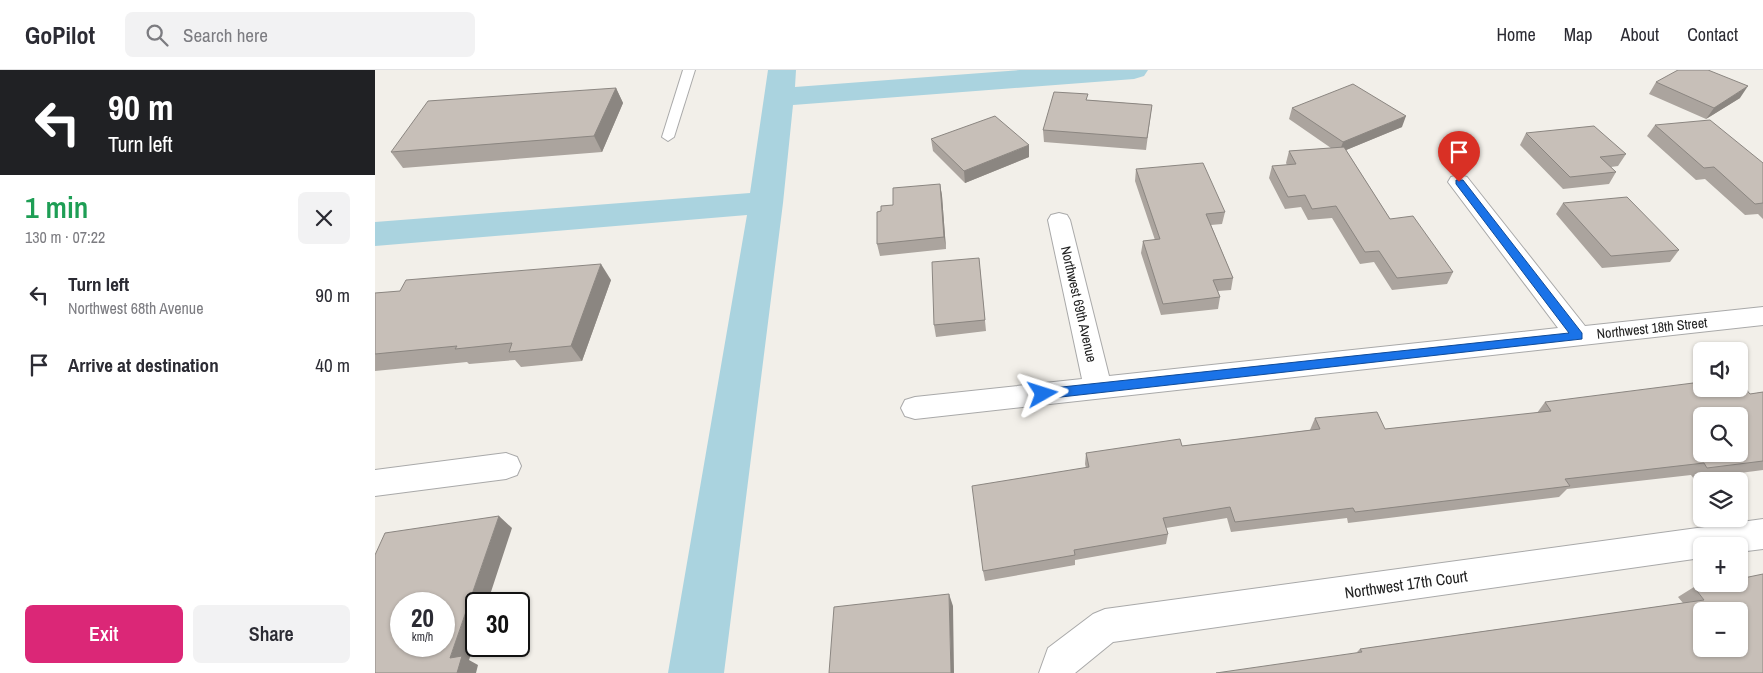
<!DOCTYPE html>
<html lang="en">
<head>
<meta charset="utf-8">
<style>
	:root { --surface:#fff; --page:#f2f2f3; --text:#2b2b33; --muted:#7c7c81; --line:#e1e1e2; --accent:#db2777 }
	body { margin:0; font-family:"Archivo Narrow",sans-serif; background:var(--page); color:var(--text); height:100vh; display:flex; flex-direction:column; font-size:19px; white-space:nowrap }
	* { box-sizing:border-box; margin:0 }
	p { font-size:16px; color:var(--muted) }
	.icon { flex:none; width:28px; height:28px; fill:none; stroke:currentColor; stroke-width:2; stroke-linecap:round; stroke-linejoin:round }
	.map { position:relative; flex:1; overflow:hidden }
	.panel { display:flex; flex-direction:column; background:var(--surface); width:375px }
	.panel>* { flex:none }
	.guide { background:#202124; color:#fff; overflow:hidden }
	.controls { position:absolute; left:1318px; top:272px; display:grid; gap:10px }
	.controls a { display:grid; place-items:center; width:55px; height:55px; border-radius:8px; background:var(--surface); box-shadow:0 1px 4px #0004; font-size:25px }
	.speed { position:absolute; left:15px; top:522px; display:flex; gap:10px; font-size:25px; font-weight:700; text-align:center }
	.speed>* { display:grid; place-content:center; width:65px; height:65px; border-radius:50%; background:var(--surface); box-shadow:0 1px 4px #0004; line-height:1 }
	.speed small { font-size:12px; font-weight:400 }
	.speed .limit { border:2px solid #111; border-radius:8px; background:#fff; color:#111 }
	.pin { position:absolute; display:grid; place-items:center; width:42px; height:42px; color:#fff; margin:-51px -21px; border-radius:50% 50% 50% 0; rotate:-45deg; box-shadow:0 0 5px #0007 }
	.pin .icon { rotate:45deg }
	.me { position:absolute; width:55px; margin:-28px; rotate:84deg; stroke-linejoin:round; filter:drop-shadow(0 0 4px #0008) }
	.turn { display:flex; align-items:center; gap:18px; height:105px; padding:0 25px; font-size:22px }
	.turn .icon { width:65px; height:65px; stroke-width:2.5 }
	.turn b { display:block; font-size:35px; line-height:42px }
	.round { display:grid; place-items:center; flex:none; width:52px; height:52px; border-radius:8px; background:var(--page) }
	.head { display:flex; align-items:center; justify-content:space-between; height:85px; padding:0 25px }
	h1 { font-size:30px; font-weight:600; line-height:38px; color:#1e9e55 }
	.action { display:flex; gap:10px; margin-top:auto; padding:10px 25px }
	.action a { flex:1; height:58px; border-radius:8px; background:var(--accent); color:#fff; font-size:20px; font-weight:600; line-height:58px; text-align:center }
	.action a+a { background:var(--page); color:var(--text) }
	ul { padding:0; list-style:none }
	li { display:flex; align-items:center; gap:15px; height:70px; padding:0 25px }
	li div { flex:1 }
	li b { display:block; font-size:19px }
	li em { font-style:normal }
	header { display:flex; align-items:center; gap:30px; box-sizing:border-box; height:70px; padding:0 25px; background:var(--surface); border-bottom:1px solid var(--line) }
	header strong { font-size:24px }
	nav { display:flex; gap:28px; margin-inline-start:auto; font-size:18px }
	.search { width:350px; height:45px; background:var(--page); display:flex; align-items:center; gap:12px; box-sizing:border-box; padding:0 18px; border-radius:8px; color:var(--muted); font-size:19px }
	main { display:flex; flex:1; min-height:0 }
	.map>svg:first-child { display:block }
</style>
</head>
<body>
<header>
<strong>GoPilot</strong>
<div class="search"><svg class="icon" aria-label="search" viewBox="0 0 24 24"><circle cx="10" cy="10" r="6"/><path d="M15 15l6 6"/></svg>Search here</div>
<nav><a>Home</a><a>Map</a><a>About</a><a>Contact</a></nav>
</header>
<main>
<section class="panel">
<div class="guide">
<div class="turn"><svg class="icon" aria-label="left" viewBox="0 0 24 24"><path d="M17 20v-9H6M10 6l-5 5 5 5"/></svg><div><b>90 m</b>Turn left</div></div>
</div>
<div class="head"><div><h1>1 min</h1><p>130 m · 07:22</p></div><a class="round"><svg class="icon" aria-label="close" viewBox="0 0 24 24"><path d="M6 6l12 12M18 6L6 18"/></svg></a></div>
<ul>
<li><svg class="icon" aria-label="left" viewBox="0 0 24 24"><path d="M17 20v-9H6M10 6l-5 5 5 5"/></svg><div><b>Turn left</b><p>Northwest 68th Avenue</p></div><em>90 m</em></li>
<li><svg class="icon" aria-label="arrive" viewBox="0 0 24 24"><path d="M6 21V4h12l-3 4 3 4H6"/></svg><div><b>Arrive at destination</b></div><em>40 m</em></li>
</ul>
<div class="action"><a>Exit</a><a>Share</a></div>
</section>
<div class="map">
<svg width="1388" height="603" viewBox="0 0 1388 603">
	<rect width="100%" height="100%" fill="#f2efe9"/>
	<g fill="none" stroke-linecap="round" stroke-linejoin="round">
		<path fill="#aad3df" fill-rule="evenodd" d="M393 0H421L420 17 645 0H773L769 6 759 9 418 35 408 133 349 603H293L372 145 0 176V152L375 123Z"/>
		<g stroke="#a9a9a9" stroke-width="2">
			<path id="lane" d="M308 0H320L299 67 293 71 287 67Z"/>
		</g>
		<g stroke="#a9a9a9" stroke-width="2">
			<path id="street" d="M1084 105 1092 107 1210 256 1388 237V255L540 349 530 346 526 338 530 330 540 327 707 309 673 150 676 145 684 143 692 145 695 150 734 306 1183 258 1073 112 1076 107Z
				M131 383 142 387 146 396 142 405 131 409 0 426V400Z
				M1388 449V479L1364 482V476H1326V488L738 572 700 603H664L673 578 718 544 730 539Z"/>
		</g>
		<use href="#lane" fill="#fff" fill-rule="evenodd"/>
		<use href="#street" fill="#fff" fill-rule="evenodd"/>
	</g>
	<path fill="#aba49e" d="M1281 12 1365 28 1331 49 1274 24Z
		M241 18 248 33 227 82 28 98 16 82Z
		M713 30 777 35 771 80 669 72 668 60Z
		M917 38 1027 57 971 80 1015 149 1078 202 1072 214 1017 220 999 192 985 194 957 148 933 150 926 137 910 139 894 108 897 96 912 95 911 93 914 81 956 78 914 49Z
		M1280 55 1388 93V149L1383 144 1370 145 1330 109 1321 110 1272 66Z
		M1151 63 1251 84 1243 96 1236 97 1241 102 1234 114 1188 119 1145 75Z
		M556 69 654 87 590 113 558 81Z
		M761 99 850 142 847 154 836 155 858 208 856 220 843 221 845 227 843 239 786 245 766 183 768 171 780 170 760 111Z
		M565 114 567 126 571 179 505 186 502 174 506 141 518 135Z
		M1188 133 1304 180 1295 192 1227 198 1181 144Z
		M604 188 611 261 561 267 559 255Z
		M236 210 207 291 146 297 140 290 94 294 92 292 0 301V223Z
		M1388 322V400L1319 409 1316 405 1192 419 1184 427 973 453 972 448 856 462 852 448 791 458 793 464 791 474 700 490V495L610 511 608 501 711 398 710 394 711 383 807 376 935 360 940 348 1010 359 1162 343 1170 332 1375 324Z
		M1319 517 1388 603 982 582 985 579 1308 533 1303 527Z"/>
	<path fill="#8b8681" d="M1373 16 1365 28 1331 49 1339 38Z
		M241 18 248 33 227 82 219 66Z
		M1031 46 1027 57 964 83 968 72Z
		M654 75V87L590 113 589 101Z
		M565 114 567 126 571 179 569 167Z
		M226 194 236 210 207 291 196 276Z
		M124 446 137 458 112 534H101V568L94 590 103 595 101 603H82L75 588Z
		M574 524 578 536 579 603H576Z"/>
	<path fill="#c7bfb8" stroke="#8b8681" fill-rule="evenodd" d="M1303 0H1333L1373 16 1339 38 1281 12Z
		M978 14 1031 46 968 72 917 38Z
		M241 18 219 66 16 82 53 31Z
		M679 22 713 24 711 30 777 35 772 68 668 60Z
		M620 46 654 75 589 101 556 69Z
		M1335 50 1388 93V133L1380 134 1339 97 1329 98 1280 55Z
		M1219 56 1251 84 1225 87 1241 102 1195 107 1151 63Z
		M969 77 1015 149 1038 146 1078 202 1022 208 1004 181 990 182 961 136 937 139 930 125 913 127 897 96 921 94 914 81Z
		M828 93 850 142 831 144 858 208 838 210 845 227 788 234 768 171 785 169 761 99Z
		M565 114 569 167 502 174V142L506 141V136L518 135V118Z
		M1252 127 1304 180 1236 186 1188 133Z
		M604 188 610 250 559 255 557 192Z
		M226 194 196 276 134 282 137 273 80 279 82 276 0 284V223L25 221 31 210Z
		M1364 311 1375 324 1388 322V391L1332 398 1329 393 1190 409 1195 416 980 442 978 438 860 452 855 437 788 448 793 464 699 480 700 485 608 501 597 416 714 397 711 383 805 369 807 376 945 359 940 348 1002 342 1010 359 1176 341 1170 332 1326 312V319H1364ZM1326 346H1364V384H1326Z
		M124 446 75 588 87 586 82 603H0V485L10 463ZM26 534H69V576H26Z
		M1388 504V603H841L987 582 985 579 1329 530 1319 517 1335 514H1364V509ZM1326 541H1364V579H1326Z
		M574 524 576 603H454L459 537Z"/>
	<path fill="#1a73e8" stroke="#114b97" d="M1081 110H1088L1207 263V269L668 329 662 324 668 319 1194 263 1081 114Z"/>
	<g text-anchor="middle" dominant-baseline="central" stroke-width="4.5" stroke-linejoin="round" paint-order="stroke">
		<g font-size="14" fill="#222" stroke="#fff">
			<text transform="translate(704 234) rotate(77)">Northwest 69th Avenue</text>
			<text transform="translate(1277 258) rotate(-6)">Northwest 18th Street</text>
		</g>
		<g font-size="16" fill="#222" stroke="#fff">
			<text transform="translate(1031 514) rotate(-8)">Northwest 17th Court</text>
		</g>
	</g>
</svg>
<div class="controls">
<a><svg class="icon" aria-label="sound" viewBox="0 0 24 24"><path d="M4 9h4l5-4v14l-5-4H4zM17 9q2 3 0 6"/></svg></a>
<a><svg class="icon" aria-label="search" viewBox="0 0 24 24"><circle cx="10" cy="10" r="6"/><path d="M15 15l6 6"/></svg></a>
<a><svg class="icon" aria-label="layers" viewBox="0 0 24 24"><path d="M12 4l9 5-9 5-9-5zM3 14l9 5 9-5"/></svg></a>
<a>+</a>
<a>−</a>
</div>
<div class="speed"><div>20<small>km/h</small></div><div class="limit">30</div></div>
<div class="pin" style="left:1084px;top:112px;background:#d93025"><svg class="icon" aria-label="arrive" viewBox="0 0 24 24"><path d="M6 21V4h12l-3 4 3 4H6"/></svg></div>
<svg class="me" style="left:668px;top:324px" viewBox="-20 -20 40 40"><path d="M0-17L14 15 0 8-14 15z" fill="#1a73e8" stroke="#fff" stroke-width="4"/></svg>
</div>
</main>
</body>
</html>
